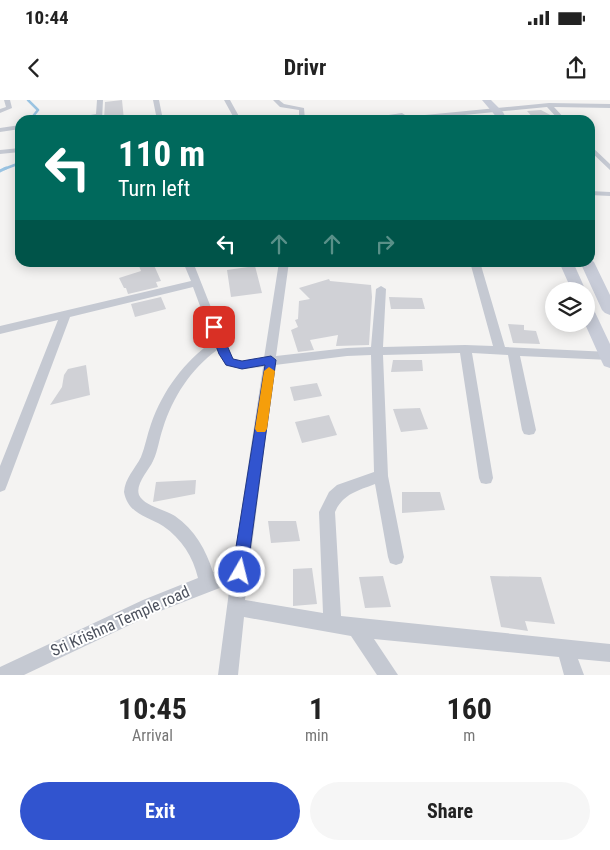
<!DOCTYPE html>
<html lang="en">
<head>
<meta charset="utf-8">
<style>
	:root { --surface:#fff; --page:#f6f6f6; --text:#222; --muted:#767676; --accent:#3154cf }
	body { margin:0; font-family:"Roboto Condensed",sans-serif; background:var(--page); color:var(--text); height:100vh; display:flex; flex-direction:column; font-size:19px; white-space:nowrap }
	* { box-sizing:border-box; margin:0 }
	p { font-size:16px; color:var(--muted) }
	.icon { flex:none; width:28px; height:28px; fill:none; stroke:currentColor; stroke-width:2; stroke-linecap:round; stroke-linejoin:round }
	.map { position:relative; height:575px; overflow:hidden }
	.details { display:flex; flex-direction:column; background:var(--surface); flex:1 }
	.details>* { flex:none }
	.guide { position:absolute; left:15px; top:15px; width:580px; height:152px; border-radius:15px; box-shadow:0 2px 12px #0003; background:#00695c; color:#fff; overflow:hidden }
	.fabs { position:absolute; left:545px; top:182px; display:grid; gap:10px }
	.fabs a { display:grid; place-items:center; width:50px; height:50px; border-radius:50%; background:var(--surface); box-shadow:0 2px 12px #0003; font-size:25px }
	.pin { position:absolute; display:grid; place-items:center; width:42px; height:42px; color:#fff; margin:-21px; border-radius:10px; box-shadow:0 2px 8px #0006 }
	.me { position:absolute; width:55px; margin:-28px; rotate:8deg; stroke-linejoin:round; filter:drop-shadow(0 0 4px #0008) }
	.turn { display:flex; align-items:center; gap:18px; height:105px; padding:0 20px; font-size:22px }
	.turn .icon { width:65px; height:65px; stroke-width:2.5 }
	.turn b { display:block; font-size:35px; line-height:42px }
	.lanes { display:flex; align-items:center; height:48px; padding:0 20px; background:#0003; justify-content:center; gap:25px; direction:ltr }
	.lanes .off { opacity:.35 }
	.eta { display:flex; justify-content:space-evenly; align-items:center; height:85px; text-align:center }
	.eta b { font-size:30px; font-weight:700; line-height:35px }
	.primary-button { display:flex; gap:10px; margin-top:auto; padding:10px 20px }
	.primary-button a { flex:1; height:58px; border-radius:30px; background:var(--accent); color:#fff; font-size:20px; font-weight:700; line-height:58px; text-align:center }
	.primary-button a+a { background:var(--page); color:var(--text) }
	.status { display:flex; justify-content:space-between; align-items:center; height:35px; padding:0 25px; background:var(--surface); direction:ltr }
	.status svg { height:14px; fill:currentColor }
	header { display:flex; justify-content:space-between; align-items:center; height:65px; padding:0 20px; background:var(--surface); font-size:22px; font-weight:700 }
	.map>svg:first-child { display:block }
</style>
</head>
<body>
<div class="status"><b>10:44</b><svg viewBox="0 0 49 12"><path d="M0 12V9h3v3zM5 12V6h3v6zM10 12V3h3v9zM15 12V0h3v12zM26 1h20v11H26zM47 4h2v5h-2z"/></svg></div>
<header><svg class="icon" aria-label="back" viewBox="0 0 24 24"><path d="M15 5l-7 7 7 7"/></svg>Drivr<svg class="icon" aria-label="share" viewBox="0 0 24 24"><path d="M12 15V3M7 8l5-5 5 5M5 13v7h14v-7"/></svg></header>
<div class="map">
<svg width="610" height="575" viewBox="0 0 610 575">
	<rect width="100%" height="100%" fill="#f4f3f2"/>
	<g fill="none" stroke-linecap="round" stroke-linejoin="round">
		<path stroke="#9ac4e2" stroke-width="2.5" d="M28 0 38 10 30 20
			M4 69 20 63"/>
		<path stroke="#9ac4e2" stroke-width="3" d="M0 71 6 68"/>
	</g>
	<path fill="#d0d1d6" d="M122 0 124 20H104L105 2Z
		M541 10 554 17 556 20H535L527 11Z
		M153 163 161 181 156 182 158 187 128 194 126 188H124L119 178 141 171 139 166Z
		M255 166 262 193 231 197 227 170Z
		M329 179 330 181 371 185 372 197 369 245 336 246 338 235 310 240 314 250 298 252 291 230 298 227 295 220 298 219 299 201 310 199 299 188Z
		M161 197 166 209 135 217 131 204Z
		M389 197 422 198 425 209H391Z
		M508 224 524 225V230L536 231 540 244 513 243Z
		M393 260H422L423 271 391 272Z
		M86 265 90 295 50 305 62 287 64 275 68 269Z
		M317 283 322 296 294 301 290 287Z
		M420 308 428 329 401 332 393 309Z
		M329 315 337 335 302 343 295 322Z
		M196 380 195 394 153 402 156 382Z
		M402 392H440L445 410 402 413Z
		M268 421H296L300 441 271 443Z
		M312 468 317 504 293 506V469Z
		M383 476 391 507 365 508 359 477Z
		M490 476 541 477 555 524 525 521 528 531 501 527Z"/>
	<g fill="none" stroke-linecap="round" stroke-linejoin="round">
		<path fill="#c5c9d2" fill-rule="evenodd" d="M4 0H10L12 8 0 13V9L6 7Z
			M97 0H103L102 20H96V18L63 20 96 14Z
			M153 0H159L163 20H157Z
			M224 0H230L241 20H235Z
			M273 0H279L284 4 304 8 305 20H299V10L280 7Z
			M549 3 610 4V8L554 7 566 20H559L547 7 414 20H391L394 18Z
			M402 13 405 15 404 16 355 20Z
			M20 25V29L0 32V28Z
			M590 45 610 64V70L590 51Z
			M20 48V52L0 54V50Z
			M590 91 610 92V96L590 95Z
			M183 162H193L229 253 234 259 242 261 264 258 279 162H289L276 256 347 248 371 247 376 189 381 186 386 189 383 247 465 245 493 246 470 162H480L505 247 610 252V260L520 256 536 330 534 334 529 335 524 334 522 330 508 255 472 253 493 378 491 383 486 384 481 383 479 378 460 253 383 255 388 376 404 457 402 463 396 465 390 463 388 457 375 384C357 391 343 394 335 412L341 516 610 544V562L578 559 584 575H564L559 557 374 539 398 575H377L351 536 244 517 238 575H218L230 484 155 513 24 575H0V567L143 500 198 478C193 457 182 439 163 426 147 416 128 414 124 392 125 378 135 369 141 357 145 347 147 335 151 324 163 290 184 262 213 241L193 187 70 217 7 385 5 390 0 392V366L58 220 0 234V226L191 181ZM217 250 226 266 242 269 263 267 233 466 213 472C206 450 195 430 175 416 166 410 144 406 139 395 135 384 149 370 153 361 158 351 159 339 163 328 173 297 190 270 217 250ZM371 255 374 372 337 385 329 392 319 412 323 513 245 500 275 265 347 256Z"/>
		<path fill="#c8ccd8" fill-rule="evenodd" d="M482 0H491L503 12 507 20H499Z
			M590 159 594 162 610 195V215L605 213 602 210 580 162H590Z
			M559 162H573L586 191H572Z
			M586 203 591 205 593 208 610 244V268L604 266 602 262 585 224Z"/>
	</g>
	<path fill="#3154cf" stroke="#203787" d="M214 223 219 227 233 259 242 261 271 256 276 260 247 472 245 477 240 479 234 477 232 472 265 265 242 269 226 265 219 254 209 227Z"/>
	<path fill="#f59e0b" d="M269 267 275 271 267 329 265 332H257L255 329 264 271Z"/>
	<g text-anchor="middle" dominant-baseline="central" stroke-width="4" stroke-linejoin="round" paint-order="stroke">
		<g font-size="16" fill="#4c515d" stroke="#fff">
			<text transform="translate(120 521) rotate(-24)">Sri Krishna Temple road</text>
		</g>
	</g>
</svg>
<div class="fabs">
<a><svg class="icon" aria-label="layers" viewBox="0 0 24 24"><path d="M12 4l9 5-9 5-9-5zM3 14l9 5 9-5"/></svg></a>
</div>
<div class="pin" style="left:214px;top:227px;background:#d93025"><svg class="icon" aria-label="arrive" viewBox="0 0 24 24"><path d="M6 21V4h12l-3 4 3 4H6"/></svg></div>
<svg class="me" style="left:240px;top:472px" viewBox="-20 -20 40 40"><circle r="17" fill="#3154cf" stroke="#fff" stroke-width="3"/><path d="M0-11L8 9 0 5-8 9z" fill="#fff"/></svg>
<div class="guide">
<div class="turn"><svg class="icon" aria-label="left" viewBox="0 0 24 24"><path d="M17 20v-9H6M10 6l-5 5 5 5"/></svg><div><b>110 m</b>Turn left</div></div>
<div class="lanes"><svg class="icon" aria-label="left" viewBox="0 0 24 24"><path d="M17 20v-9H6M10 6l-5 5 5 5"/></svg><svg class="icon off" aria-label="ahead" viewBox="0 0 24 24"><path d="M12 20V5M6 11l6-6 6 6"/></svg><svg class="icon off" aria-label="ahead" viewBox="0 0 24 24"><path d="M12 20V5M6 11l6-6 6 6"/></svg><svg class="icon off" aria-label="right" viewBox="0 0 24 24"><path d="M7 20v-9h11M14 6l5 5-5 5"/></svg></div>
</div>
</div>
<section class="details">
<div class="eta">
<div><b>10:45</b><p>Arrival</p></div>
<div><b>1</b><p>min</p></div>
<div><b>160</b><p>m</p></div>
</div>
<div class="primary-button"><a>Exit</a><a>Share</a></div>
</section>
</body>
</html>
